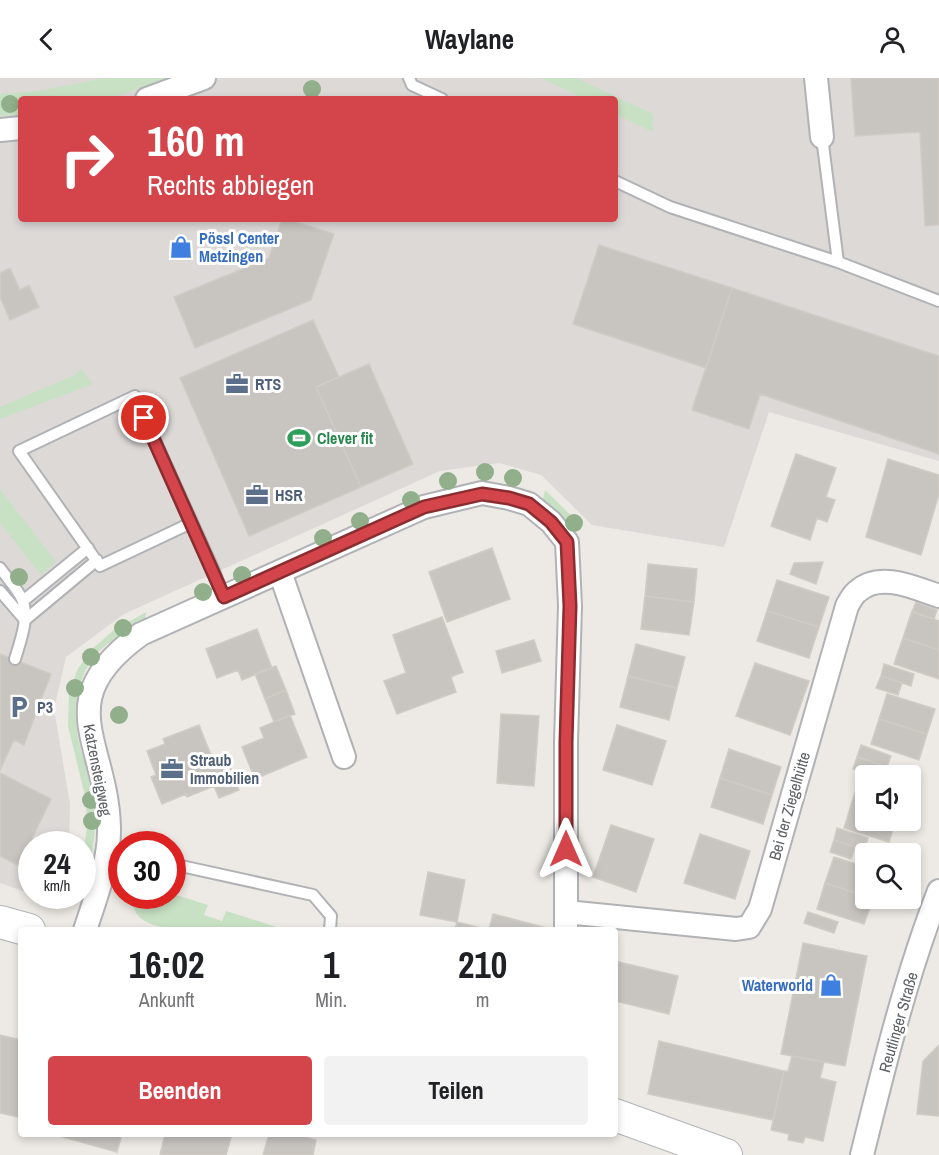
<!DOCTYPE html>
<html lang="de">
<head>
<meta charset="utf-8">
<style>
	:root { --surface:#fff; --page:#f2f2f2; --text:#202124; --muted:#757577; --accent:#d3454a }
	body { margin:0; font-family:"Archivo Narrow",sans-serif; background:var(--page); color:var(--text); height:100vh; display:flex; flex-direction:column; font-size:22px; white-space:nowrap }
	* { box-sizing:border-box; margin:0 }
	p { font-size:20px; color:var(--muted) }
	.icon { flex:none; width:33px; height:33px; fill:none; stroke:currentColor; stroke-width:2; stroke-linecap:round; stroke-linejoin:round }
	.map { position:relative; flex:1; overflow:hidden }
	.side { position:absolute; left:18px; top:849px; width:600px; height:210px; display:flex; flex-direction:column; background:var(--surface); border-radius:6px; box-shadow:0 3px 9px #0003 }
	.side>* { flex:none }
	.banner { position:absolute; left:18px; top:18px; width:600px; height:126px; border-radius:6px; box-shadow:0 3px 9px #0003; background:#d3454a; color:#fff; overflow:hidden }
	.tools { position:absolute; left:855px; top:687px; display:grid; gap:12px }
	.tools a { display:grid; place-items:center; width:66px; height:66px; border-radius:6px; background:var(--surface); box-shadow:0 3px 9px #0003; font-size:30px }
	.speed { position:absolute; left:18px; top:753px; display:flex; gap:12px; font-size:30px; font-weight:700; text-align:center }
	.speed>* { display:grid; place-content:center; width:78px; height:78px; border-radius:50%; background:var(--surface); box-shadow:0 3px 9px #0003; line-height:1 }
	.speed small { font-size:15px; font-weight:400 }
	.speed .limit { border:9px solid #d22; background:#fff; color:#111 }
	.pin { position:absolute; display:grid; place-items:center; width:51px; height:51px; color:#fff; margin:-26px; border:3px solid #fff; border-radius:50%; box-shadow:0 2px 6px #0007 }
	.me { position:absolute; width:66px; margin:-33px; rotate:0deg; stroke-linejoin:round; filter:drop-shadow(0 0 4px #0008) }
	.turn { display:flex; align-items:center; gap:21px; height:126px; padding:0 30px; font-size:27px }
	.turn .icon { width:78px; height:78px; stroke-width:2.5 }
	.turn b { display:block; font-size:42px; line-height:51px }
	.eta { display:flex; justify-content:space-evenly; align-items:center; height:102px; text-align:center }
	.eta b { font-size:36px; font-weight:700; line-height:42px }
	.button { display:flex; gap:12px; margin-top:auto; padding:12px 30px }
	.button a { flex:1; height:69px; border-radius:6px; background:var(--accent); color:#fff; font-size:24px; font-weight:700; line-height:69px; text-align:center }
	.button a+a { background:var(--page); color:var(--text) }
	header { display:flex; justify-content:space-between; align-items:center; height:78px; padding:0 30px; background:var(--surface); font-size:27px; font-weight:700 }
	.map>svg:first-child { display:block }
</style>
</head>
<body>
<header><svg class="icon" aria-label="back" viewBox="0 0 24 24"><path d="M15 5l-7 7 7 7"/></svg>Waylane<svg class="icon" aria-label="person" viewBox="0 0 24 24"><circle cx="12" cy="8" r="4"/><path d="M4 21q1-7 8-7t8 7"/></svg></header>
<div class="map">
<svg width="939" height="1077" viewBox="0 0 939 1077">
	<rect width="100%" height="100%" fill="#edeae5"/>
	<path fill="#dcd9d7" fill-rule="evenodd" d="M0 0H939V383L769 334 724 469 592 447 541 397 499 385 440 393 124 536 66 579 54 631 70 726 69 766H32L31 816 0 805ZM21 21H615V141H21Z"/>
	<path fill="#c8e1c4" d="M105 0H170L108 21H21V36L0 38V16L39 13Z
		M541 0H576L653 36V54L615 36V21H585Z
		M81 291 93 306 0 341V329L75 297Z
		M0 411 56 484 41 497 0 445Z
		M545 412 581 447 571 452 555 431 543 421Z
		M146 534 145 542C128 552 110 562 96 576 89 584 84 595 81 604 66 652 86 676 94 721 97 741 95 760 91 780L86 778 84 772 87 747 86 722 68 648 69 618 77 592 91 572 114 552Z
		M173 816 208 827 204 837 222 843 226 833 286 852C255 852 166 858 143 842 134 836 133 827 132 818Z"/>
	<path fill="#c8c5c1" stroke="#d1cbc4" stroke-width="1.5" d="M851 0H939V147L925 148 920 54 855 58Z
		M282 141H287L334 156 311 222 195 270 174 219 269 180Z
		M599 167 732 210 706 290 573 246Z
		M10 190 20 212 29 207 39 229 10 242 0 219V195Z
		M732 210 939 278V376L760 316 749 351 692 332Z
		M313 242 339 299 316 309 361 409 249 458 180 300Z
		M369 286 413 386 361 409 316 309Z
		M796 376 836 390 826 419 835 422 827 444 817 440 810 462 771 448Z
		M888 381 939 397V416L921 477 866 459Z
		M492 470 510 521 447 544 429 494Z
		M823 484 816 506 790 496 794 485Z
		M648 486 697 491 694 524 645 518Z
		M777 502 829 519 819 549 767 533Z
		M645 518 694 524 689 557 641 551Z
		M916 524 937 532 934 541 912 534Z
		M767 533 819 549 809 580 757 563Z
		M912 533 939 543V572L903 560Z
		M442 539 463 594 451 599 456 614 397 636 384 603 406 595 393 557Z
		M257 551 272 590 242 602 238 592 217 600 206 571Z
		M903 560 939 572V601L894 586Z
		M534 562 541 583 502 595 496 573Z
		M636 566 685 579 677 610 628 598Z
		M0 576 51 596 24 667 14 662 0 692Z
		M755 585 809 603 790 657 736 638Z
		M884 586 914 596 911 608 881 598Z
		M276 588 286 612 265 621 255 596Z
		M628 598 677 610 669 642 620 629Z
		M881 598 902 605 898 617 876 610Z
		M286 612 295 636 274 644 265 621Z
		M887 616 935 631 927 656 879 641Z
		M501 636 539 638 534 708 497 705Z
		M290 637 307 679 255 701 242 669 264 660 260 650Z
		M879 641 927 656 919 682 871 666Z
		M199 647 217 692 230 688 239 712 219 720 214 708 187 719 186 716 162 726 151 699 156 697 147 673 165 666 163 661Z
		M617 647 666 663 652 707 603 692Z
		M861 667 891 678 887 689 857 679Z
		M729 671 781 689 772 717 720 700Z
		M857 679 879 686 875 698 853 691Z
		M0 695 51 721 19 788 0 778Z
		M861 698 866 700V728L852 724Z
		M720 700 772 717 763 746 711 729Z
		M852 724 866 728V742H896L889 764 844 750Z
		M611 747 654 761 636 814 593 799Z
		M837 750 868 760 864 772 834 762Z
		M700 756 750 773 735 821 684 805Z
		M834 762 855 769 851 781 830 774Z
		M834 779 866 789V818L825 805Z
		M428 794 465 802 457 844 420 837Z
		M825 805 866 818V820L873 821 864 846 817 831Z
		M808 834 838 844 834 855 804 845Z
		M493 836 551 851V852H455L457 844 489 852Z
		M803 865 867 878 845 988 781 976Z
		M615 883 678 898 669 936 615 923Z
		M0 957 21 962V1032L19 1039 0 1035Z
		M659 963 784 993 773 1042 648 1016Z
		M939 967V1038L917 1036 923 983Z
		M792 978 824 984 820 1000 836 1004 823 1063 805 1059 803 1065 788 1062 789 1056 771 1052 784 993H788Z
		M52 1056H122L117 1074Z
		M165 1056H232L226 1077H160Z
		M269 1056H292L316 1062 313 1077H263Z"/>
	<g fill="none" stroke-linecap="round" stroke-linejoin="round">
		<g stroke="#b0b2b5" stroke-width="14">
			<path id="lane" d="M409 0 412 7 442 21
				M822 59 838 184 939 223
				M615 103 670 129 838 184
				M191 445 100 488 19 373 135 318 214 493 224 519
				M0 490C7 500 17 510 22 521 30 539 20 564 15 581
				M0 513 25 542 97 482
				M23 523 88 470
				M172 786 313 817 331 838 330 852"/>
		</g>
		<g stroke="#b0b2b5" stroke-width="26">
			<path id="street" d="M816 0 822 59
				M147 21 204 0
				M0 52 21 50
				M280 494 344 679
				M566 834 736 851 749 849 760 831 847 528C850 523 853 516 858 513 880 493 915 510 939 518
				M85 852C95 822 110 782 109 750 107 663 48 623 141 556L424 429 482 415 509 420 529 426 551 444 567 464 570 528 566 664V852
				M862 1077C884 988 906 898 939 813"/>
		</g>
		<g stroke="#b1b4b8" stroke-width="34">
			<path id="secondary" d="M0 844 29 852
				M615 1037 726 1077"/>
		</g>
		<use href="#lane" stroke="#fff" stroke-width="10"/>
		<use href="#street" stroke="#fff" stroke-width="22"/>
		<use href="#secondary" stroke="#fff" stroke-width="32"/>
	</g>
	<g fill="#90af8a">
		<circle cx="312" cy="11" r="9"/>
		<circle cx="10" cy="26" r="9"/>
		<circle cx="485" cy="394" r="9"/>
		<circle cx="513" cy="400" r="9"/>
		<circle cx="448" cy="403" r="9"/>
		<circle cx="411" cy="422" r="9"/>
		<circle cx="360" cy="443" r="9"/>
		<circle cx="574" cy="445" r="9"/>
		<circle cx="323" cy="460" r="9"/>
		<circle cx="242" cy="497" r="9"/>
		<circle cx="19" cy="499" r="9"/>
		<circle cx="203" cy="514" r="9"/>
		<circle cx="123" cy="550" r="9"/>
		<circle cx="91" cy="579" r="9"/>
		<circle cx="75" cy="610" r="9"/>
		<circle cx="119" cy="637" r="9"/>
		<circle cx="91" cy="722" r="9"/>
		<circle cx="92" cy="743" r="9"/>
	</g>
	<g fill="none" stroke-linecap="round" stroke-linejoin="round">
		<g stroke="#892d30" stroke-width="15">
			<path id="route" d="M144 340 224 519 424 429 482 416 509 420 529 426 551 444 567 464 570 528 566 664V771"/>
		</g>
		<use href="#route" stroke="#d3454a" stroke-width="10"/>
	</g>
	<defs>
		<g id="shop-bare" transform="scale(1.8)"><path d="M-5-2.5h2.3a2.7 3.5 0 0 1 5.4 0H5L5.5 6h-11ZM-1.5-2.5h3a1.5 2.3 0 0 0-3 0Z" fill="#3f7fe0" stroke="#fff" stroke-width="2.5" paint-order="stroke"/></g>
		<g id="office-bare" transform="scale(1.8)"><path d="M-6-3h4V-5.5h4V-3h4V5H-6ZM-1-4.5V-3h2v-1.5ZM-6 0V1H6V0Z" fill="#5c6f8a" stroke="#fff" stroke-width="2.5" paint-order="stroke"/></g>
		<g id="stadium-bare" transform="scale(1.8)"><path d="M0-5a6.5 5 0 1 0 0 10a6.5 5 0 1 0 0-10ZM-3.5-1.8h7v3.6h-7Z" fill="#2e9e5b" stroke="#fff" stroke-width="2.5" paint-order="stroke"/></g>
		<g id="parking-bare" transform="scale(1.8)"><path d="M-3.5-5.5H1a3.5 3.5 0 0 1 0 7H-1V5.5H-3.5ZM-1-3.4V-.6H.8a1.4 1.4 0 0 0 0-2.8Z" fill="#5c6f8a" stroke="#fff" stroke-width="2.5" paint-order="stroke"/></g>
	</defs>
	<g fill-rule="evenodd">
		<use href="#shop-bare" x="181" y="169"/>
		<use href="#office-bare" x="237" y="306"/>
		<use href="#stadium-bare" x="299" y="360"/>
		<use href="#office-bare" x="257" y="417"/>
		<use href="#parking-bare" x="19" y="629"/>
		<use href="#office-bare" x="172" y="691"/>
		<use href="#shop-bare" x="831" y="907"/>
	</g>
	<g text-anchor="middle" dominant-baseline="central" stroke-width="6" stroke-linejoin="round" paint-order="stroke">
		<g font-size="16" font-weight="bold" fill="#366cbe" stroke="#fff" text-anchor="start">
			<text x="199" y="160">Pössl Center<tspan x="199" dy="18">Metzingen</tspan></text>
			<text x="813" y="907" text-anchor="end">Waterworld</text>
		</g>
		<g font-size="16" font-weight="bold" fill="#4e5e75" stroke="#fff" text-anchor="start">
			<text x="255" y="306">RTS</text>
			<text x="275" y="417">HSR</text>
			<text x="37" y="629">P3</text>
			<text x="190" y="682">Straub<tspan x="190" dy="18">Immobilien</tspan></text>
		</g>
		<g font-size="16" font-weight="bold" fill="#27864d" stroke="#fff" text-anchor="start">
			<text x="317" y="360">Clever fit</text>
		</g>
		<g font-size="16" fill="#5d6063" stroke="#fff">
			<text transform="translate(98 692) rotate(79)">Katzensteigweg</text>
			<text transform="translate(789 728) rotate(-74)">Bei der Ziegelhütte</text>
			<text transform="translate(898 944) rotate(-74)">Reutlinger Straße</text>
		</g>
	</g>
</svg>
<div class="tools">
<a><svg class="icon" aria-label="sound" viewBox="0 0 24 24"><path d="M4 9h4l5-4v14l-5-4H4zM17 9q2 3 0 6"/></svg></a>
<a><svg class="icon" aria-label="search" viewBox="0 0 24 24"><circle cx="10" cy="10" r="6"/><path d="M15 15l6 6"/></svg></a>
</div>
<div class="speed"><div>24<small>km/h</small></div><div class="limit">30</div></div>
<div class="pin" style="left:144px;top:340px;background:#d93025"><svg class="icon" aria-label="arrive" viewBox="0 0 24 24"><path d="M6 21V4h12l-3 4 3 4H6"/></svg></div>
<svg class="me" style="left:566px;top:771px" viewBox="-20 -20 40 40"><path d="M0-17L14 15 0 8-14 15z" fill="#d3454a" stroke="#fff" stroke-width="4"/></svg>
<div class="banner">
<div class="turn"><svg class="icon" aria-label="right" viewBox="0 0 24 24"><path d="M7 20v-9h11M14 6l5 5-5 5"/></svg><div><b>160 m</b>Rechts abbiegen</div></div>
</div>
<section class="side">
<div class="eta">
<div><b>16:02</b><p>Ankunft</p></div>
<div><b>1</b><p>Min.</p></div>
<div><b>210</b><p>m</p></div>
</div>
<div class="button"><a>Beenden</a><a>Teilen</a></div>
</section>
</div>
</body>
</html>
